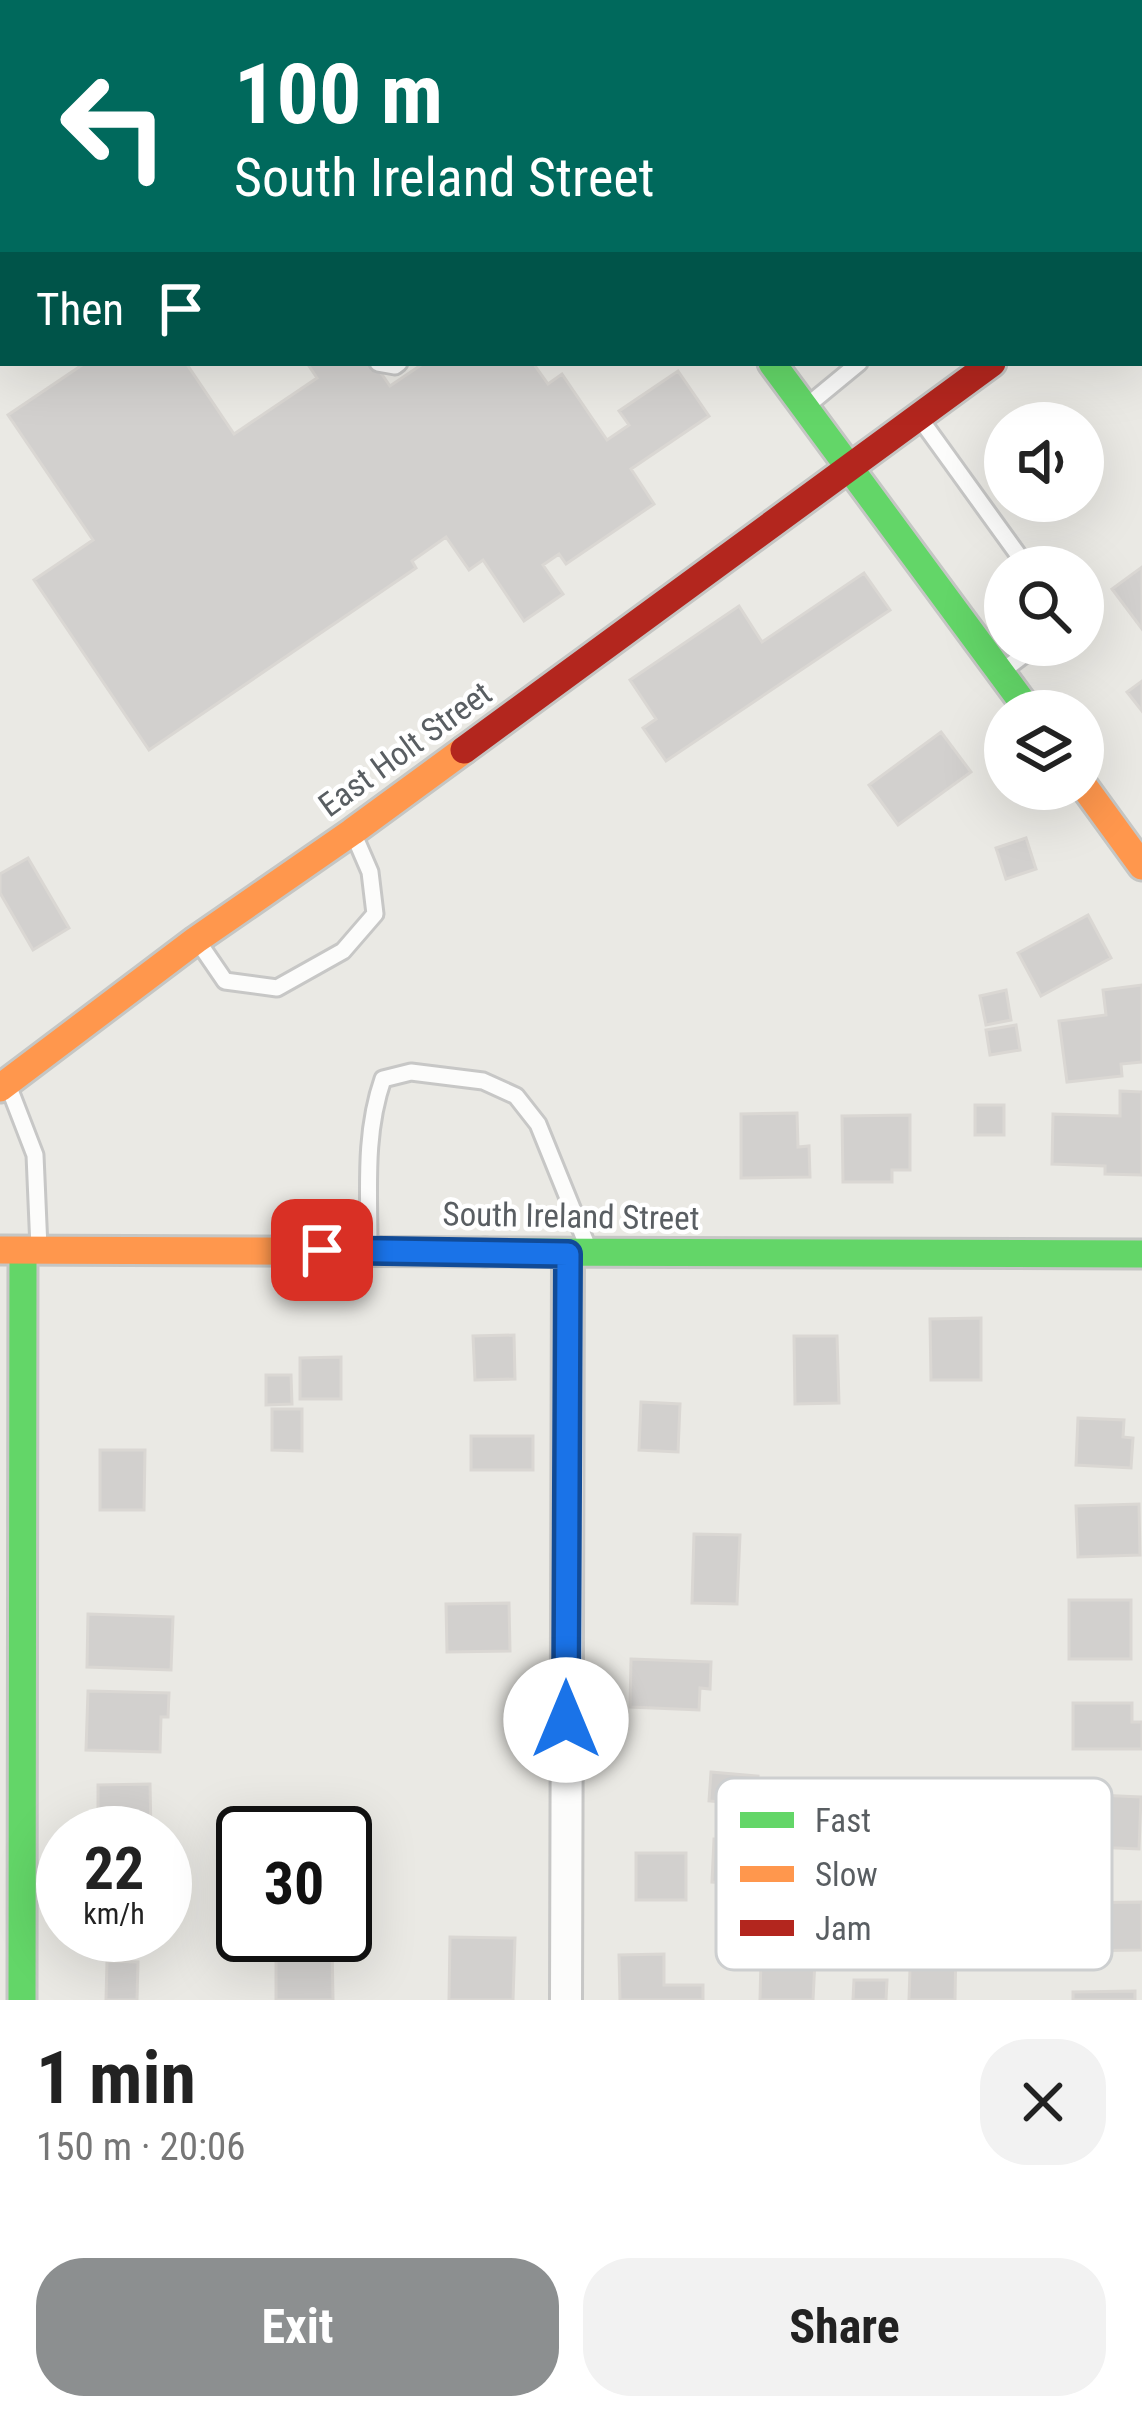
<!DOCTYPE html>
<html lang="en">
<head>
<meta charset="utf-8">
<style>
	:root { --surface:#fff; --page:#f2f2f2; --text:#222; --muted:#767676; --accent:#8c8f90 }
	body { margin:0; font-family:"Roboto Condensed",sans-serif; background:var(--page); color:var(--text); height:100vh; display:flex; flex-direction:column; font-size:45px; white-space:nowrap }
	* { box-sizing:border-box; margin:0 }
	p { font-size:39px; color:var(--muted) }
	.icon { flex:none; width:66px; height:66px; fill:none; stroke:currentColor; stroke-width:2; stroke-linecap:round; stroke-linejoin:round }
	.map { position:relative; height:2000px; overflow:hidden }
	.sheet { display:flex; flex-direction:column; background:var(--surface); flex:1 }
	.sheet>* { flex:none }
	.hud { position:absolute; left:0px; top:0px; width:1143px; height:366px; box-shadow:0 12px 48px #0002; background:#00695c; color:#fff; overflow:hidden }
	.fabs { position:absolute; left:984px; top:402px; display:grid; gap:24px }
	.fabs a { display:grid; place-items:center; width:120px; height:120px; border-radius:50%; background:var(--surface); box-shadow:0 12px 48px #0002; font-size:60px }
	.speed { position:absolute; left:36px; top:1806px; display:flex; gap:24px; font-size:60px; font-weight:700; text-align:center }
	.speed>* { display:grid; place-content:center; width:156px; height:156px; border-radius:50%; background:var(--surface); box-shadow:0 12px 48px #0002; line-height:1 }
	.speed small { font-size:30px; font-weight:400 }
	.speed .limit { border:6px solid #111; border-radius:18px; background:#fff; color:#111 }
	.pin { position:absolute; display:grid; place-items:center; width:102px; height:102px; color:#fff; margin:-51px; border-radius:24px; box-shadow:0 6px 18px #0006 }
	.me { position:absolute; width:132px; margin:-66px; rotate:0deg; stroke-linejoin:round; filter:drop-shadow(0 0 9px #0008) }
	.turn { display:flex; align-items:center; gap:42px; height:252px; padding:0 36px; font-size:54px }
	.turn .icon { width:156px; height:156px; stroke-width:2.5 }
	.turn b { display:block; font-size:84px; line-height:102px }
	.then { display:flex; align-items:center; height:114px; padding:0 36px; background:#0003; gap:24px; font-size:45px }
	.round { display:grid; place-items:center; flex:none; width:126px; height:126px; border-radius:48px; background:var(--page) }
	.summary { display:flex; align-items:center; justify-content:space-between; height:204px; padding:0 36px }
	h1 { font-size:72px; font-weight:700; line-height:90px }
	.button { display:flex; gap:24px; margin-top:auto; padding:24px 36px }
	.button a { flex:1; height:138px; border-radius:48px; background:var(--accent); color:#fff; font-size:48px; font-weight:700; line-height:138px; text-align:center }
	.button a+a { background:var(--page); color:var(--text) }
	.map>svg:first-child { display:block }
</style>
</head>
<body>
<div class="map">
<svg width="1142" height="2000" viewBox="0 0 1142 2000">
	<rect width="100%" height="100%" fill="#eae9e4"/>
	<path fill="#d2d0ce" stroke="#dad7d3" stroke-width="3" d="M580 0H1139L1142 5V187L1140 188V3H582Z
		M0 1 3 5V67L0 69Z
		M85 363H186L234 434 317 378 307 363H374L390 386 424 363H533L548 384 562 374 607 440 629 425 619 411 678 371 709 416 631 469 654 504 566 564 559 554 543 565 563 594 524 621 483 560 469 570 446 537 412 561 416 568 149 750 34 580 93 540 8 415Z
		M1142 567V629L1112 589Z
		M864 573 890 610 666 761 643 728 656 719 630 680 739 606 762 642Z
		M1142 681V711L1127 692Z
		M941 732 971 772 898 825 869 785Z
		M1026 838 1036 869 1006 879 996 848Z
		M28 858 69 928 33 950 0 893V874Z
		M1088 915 1111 958 1041 996 1018 953Z
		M1142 985V1062L1121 1064 1122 1076 1067 1082 1059 1021 1106 1015 1103 990Z
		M1006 990 1011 1020 986 1025 980 996Z
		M1016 1025 1020 1050 990 1055 986 1030Z
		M1120 1091 1142 1092V1175L1105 1174V1166L1052 1164 1053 1114 1120 1116Z
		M975 1105H1004V1135H975Z
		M797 1113 798 1147 809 1146 810 1177 741 1178V1114Z
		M910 1115V1170H892V1182H843L842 1116Z
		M981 1318V1380H931L930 1319Z
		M514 1335 515 1379 475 1380 473 1336Z
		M794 1336H837L839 1403 795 1404Z
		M341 1357V1399H300V1358Z
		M266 1375H291L292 1404 266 1405Z
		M641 1402 680 1404 678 1452 639 1450Z
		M272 1409H302V1451L272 1450Z
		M1078 1418 1124 1420 1123 1437 1133 1438 1131 1468 1076 1465Z
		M471 1436H533V1470H471Z
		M100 1450H145L144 1510H100Z
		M1139 1504 1140 1555 1078 1557 1076 1506Z
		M694 1534 740 1535 737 1604 692 1603Z
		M1069 1600H1131V1659H1069Z
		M509 1603 510 1651 447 1652 446 1604Z
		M88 1614 173 1617 171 1670 87 1667Z
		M631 1659 711 1662 710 1689 700 1688 699 1710 630 1707Z
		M88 1691 169 1693 168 1717H161L160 1752 86 1750Z
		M1073 1703H1132V1722H1142V1749H1073Z
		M711 1772 758 1776 756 1805 709 1801Z
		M150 1784 151 1833H98V1785Z
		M1074 1794 1141 1797 1139 1849 1071 1846Z
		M714 1839 744 1840 742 1884 712 1882Z
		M636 1853H686V1900H636Z
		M1142 1902V1950L1073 1951V1903Z
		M450 1937 515 1938 513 2000H449Z
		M911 1939 956 1940 955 2000H909Z
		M332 1941 333 2000H276V1942Z
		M664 1954V1985H703V2000H620L619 1955Z
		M761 1958 815 1960 813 2000H760Z
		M107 1961 138 1962 137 2000H106Z
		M854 1980H887L886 2000H853Z
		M1135 1991V2000H1073V1992Z"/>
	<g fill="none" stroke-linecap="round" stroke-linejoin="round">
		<g stroke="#c7c7c6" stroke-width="21">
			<path id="lane" d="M378 363 395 366 399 363
				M808 405 859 363
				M921 420 1027 567
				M1001 672 1037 645
				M199 943 225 981 277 988 343 951 375 914 370 872 354 835
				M8 1085 35 1155 39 1248
				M369 1247C369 1190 364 1133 383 1079L411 1072 483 1081 516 1096 538 1124 587 1245"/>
		</g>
		<g stroke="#c7c7c6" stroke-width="36">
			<path id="street" d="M169 3 173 0
				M0 130 3 128
				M1140 249 1142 247
				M566 2000 568 1254"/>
		</g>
		<g stroke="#c5c6c4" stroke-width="33">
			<path id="fast" d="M505 0 507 3
				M772 363 1029 711
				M485 1252 1142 1254
				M22 2000 23 1251"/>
		</g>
		<g stroke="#c5c6c4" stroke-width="33">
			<path id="slow" d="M1083 785 1142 866
				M0 1088 196 940 352 832 464 750
				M0 1250 485 1252"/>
		</g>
		<g stroke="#c5c6c4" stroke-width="33">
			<path id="jam" d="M464 750 992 363"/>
		</g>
		<use href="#lane" stroke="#fcfcfb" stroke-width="15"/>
		<use href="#street" stroke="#fcfcfb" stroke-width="30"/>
		<use href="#fast" stroke="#63d668" stroke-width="27"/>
		<use href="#slow" stroke="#ff974d" stroke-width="27"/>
		<use href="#jam" stroke="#b3261e" stroke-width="27"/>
	</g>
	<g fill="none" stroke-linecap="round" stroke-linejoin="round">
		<g stroke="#114b97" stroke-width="30">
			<path id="route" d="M322 1250 568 1254 566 1720"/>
		</g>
		<use href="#route" stroke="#1a73e8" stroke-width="21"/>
	</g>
	<g text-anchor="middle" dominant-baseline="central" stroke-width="9" stroke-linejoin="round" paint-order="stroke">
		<g font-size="33" fill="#595e62" stroke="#fff">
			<text transform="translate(405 749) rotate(-36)">East Holt Street</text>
			<text transform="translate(571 1216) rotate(1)">South Ireland Street</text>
		</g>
	</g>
	<rect x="716" y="1778" width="396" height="192" rx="18" fill="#fff" stroke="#cdcfd0" stroke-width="3"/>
	<rect x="740" y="1812" width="54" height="16" fill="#63d668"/>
	<rect x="740" y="1866" width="54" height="16" fill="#ff974d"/>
	<rect x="740" y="1920" width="54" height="16" fill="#b3261e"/>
	<g font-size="33" fill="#595e62">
		<text x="815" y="1832">Fast</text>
		<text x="815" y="1886">Slow</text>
		<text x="815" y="1940">Jam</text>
	</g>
</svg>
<div class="fabs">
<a><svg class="icon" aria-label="sound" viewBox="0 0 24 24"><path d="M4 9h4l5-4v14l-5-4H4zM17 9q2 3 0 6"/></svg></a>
<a><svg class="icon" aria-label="search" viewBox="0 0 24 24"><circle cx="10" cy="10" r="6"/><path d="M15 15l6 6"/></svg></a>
<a><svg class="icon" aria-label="layers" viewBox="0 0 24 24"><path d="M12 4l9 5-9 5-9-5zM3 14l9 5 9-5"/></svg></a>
</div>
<div class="speed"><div>22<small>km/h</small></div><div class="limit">30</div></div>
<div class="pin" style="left:322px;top:1250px;background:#d93025"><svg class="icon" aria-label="arrive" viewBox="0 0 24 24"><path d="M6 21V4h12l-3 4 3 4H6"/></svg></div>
<svg class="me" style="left:566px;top:1720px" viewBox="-20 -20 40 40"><circle r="19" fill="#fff"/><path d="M0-13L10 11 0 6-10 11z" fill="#1a73e8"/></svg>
<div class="hud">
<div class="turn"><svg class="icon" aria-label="left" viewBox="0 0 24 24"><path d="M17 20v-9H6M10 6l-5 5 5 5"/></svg><div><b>100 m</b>South Ireland Street</div></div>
<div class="then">Then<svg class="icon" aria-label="arrive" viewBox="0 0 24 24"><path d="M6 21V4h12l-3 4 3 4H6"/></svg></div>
</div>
</div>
<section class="sheet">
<div class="summary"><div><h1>1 min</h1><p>150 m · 20:06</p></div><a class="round"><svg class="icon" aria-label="close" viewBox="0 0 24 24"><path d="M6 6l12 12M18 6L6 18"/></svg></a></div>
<div class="button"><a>Exit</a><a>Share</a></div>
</section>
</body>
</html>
